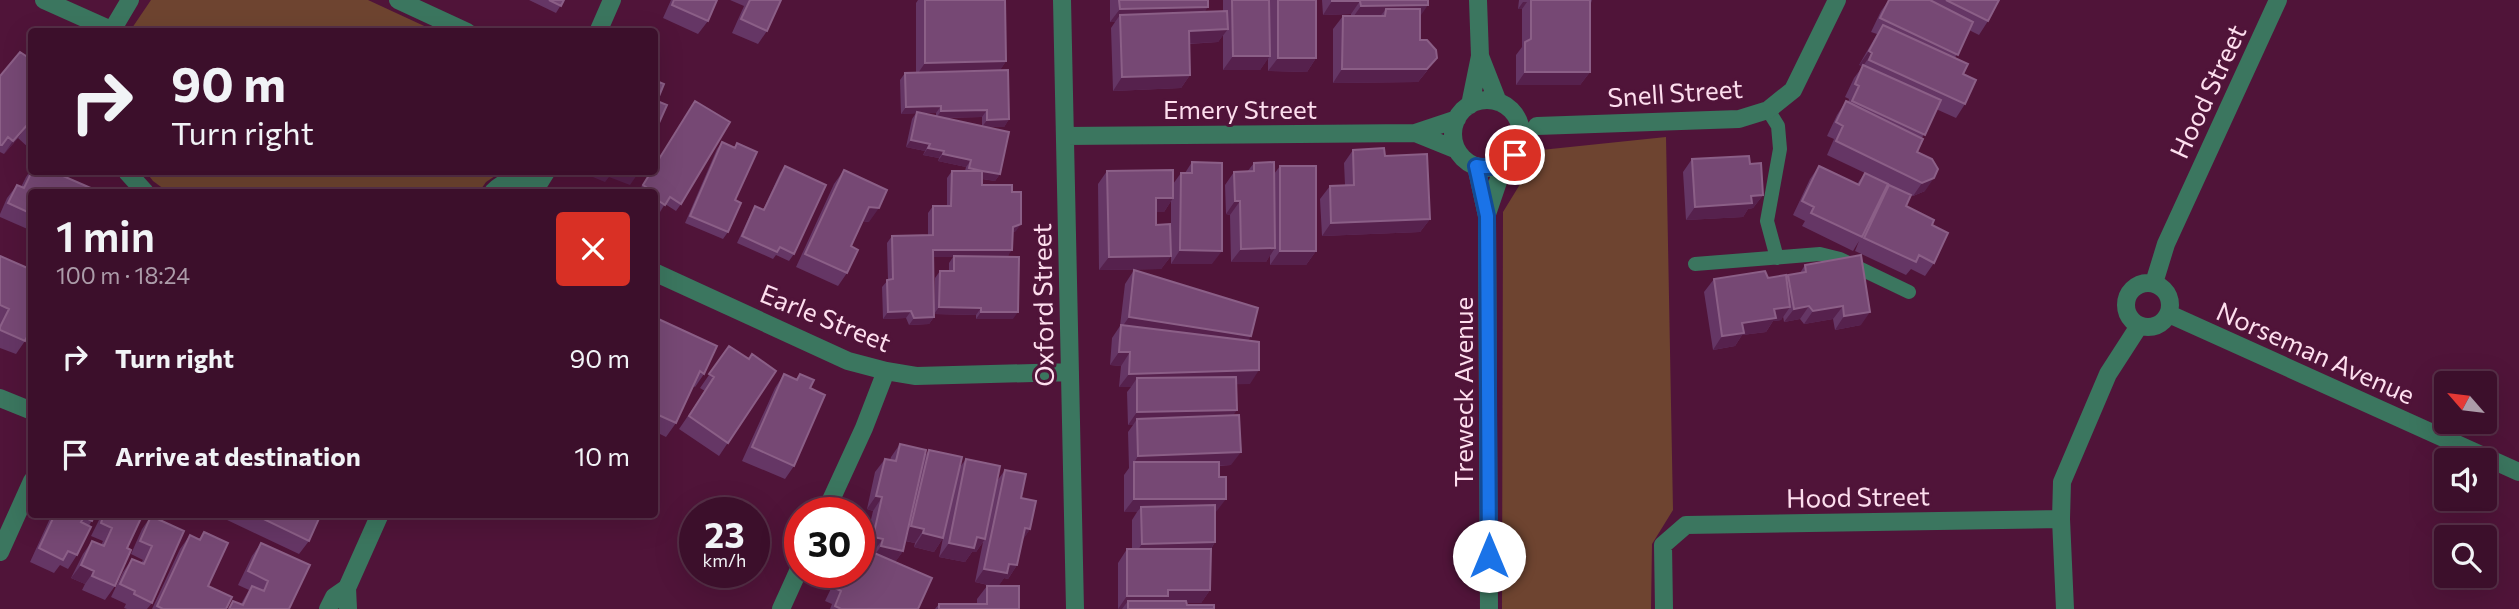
<!DOCTYPE html>
<html lang="en">
<head>
<meta charset="utf-8">
<style>
	:root { --surface:#3c0f2b; --page:#471d37; --text:#f1f3f6; --muted:#ac9ca9; --line:#552f47 }
	body { margin:0; font-family:Commissioner,sans-serif; background:var(--page); color:var(--text); height:100vh; display:flex; flex-direction:column; font-size:26px; white-space:nowrap }
	* { box-sizing:border-box; margin:0 }
	p { font-size:23px; color:var(--muted) }
	.icon { flex:none; width:38px; height:38px; fill:none; stroke:currentColor; stroke-width:2; stroke-linecap:round; stroke-linejoin:round }
	.map { position:relative; flex:1; overflow:hidden }
	.side { position:absolute; left:28px; top:189px; width:630px; height:329px; display:flex; flex-direction:column; background:var(--surface); border-radius:7px; box-shadow:0 7px 28px #0002,0 0 0 2px var(--line) }
	.side>* { flex:none }
	.banner { position:absolute; left:28px; top:28px; width:630px; height:147px; border-radius:7px; box-shadow:0 7px 28px #0002,0 0 0 2px var(--line); background:#3c0f2b; color:var(--text); overflow:hidden }
	.needle { width:46px; rotate:298deg }
	.tools { position:absolute; left:2434px; top:371px; display:grid; gap:14px }
	.tools a { display:grid; place-items:center; width:63px; height:63px; border-radius:7px; background:var(--surface); box-shadow:0 7px 28px #0002,0 0 0 2px var(--line); font-size:35px }
	.speed { position:absolute; left:679px; top:497px; display:flex; gap:14px; font-size:35px; font-weight:700; text-align:center }
	.speed>* { display:grid; place-content:center; width:91px; height:91px; border-radius:50%; background:var(--surface); box-shadow:0 7px 28px #0002,0 0 0 2px var(--line); line-height:1 }
	.speed small { font-size:18px; font-weight:400 }
	.speed .limit { border:10px solid #d22; background:#fff; color:#111 }
	.pin { position:absolute; display:grid; place-items:center; width:60px; height:60px; color:#fff; margin:-30px; border:4px solid #fff; border-radius:50%; box-shadow:0 2px 7px #0007 }
	.me { position:absolute; width:77px; margin:-38px; rotate:0deg; stroke-linejoin:round; filter:drop-shadow(0 0 5px #0008) }
	.turn { display:flex; align-items:center; gap:24px; height:147px; padding:0 28px; font-size:32px }
	.turn .icon { width:91px; height:91px; stroke-width:2.5 }
	.turn b { display:block; font-size:49px; line-height:60px }
	.round { display:grid; place-items:center; flex:none; width:74px; height:74px; border-radius:7px; background:var(--page) }
	.summary { display:flex; align-items:center; justify-content:space-between; height:119px; padding:0 28px }
	h1 { font-size:42px; font-weight:600; line-height:52px }
	ul { padding:0; list-style:none }
	li { display:flex; align-items:center; gap:21px; height:98px; padding:0 28px }
	li div { flex:1 }
	li b { display:block; font-size:26px }
	li em { font-style:normal }
	.map>svg:first-child { display:block }
</style>
</head>
<body>
<div class="map">
<svg width="2519" height="609" viewBox="0 0 2519 609">
	<rect width="100%" height="100%" fill="#501439"/>
	<path fill="#6e4430" d="M151 0H368L435 31H130Z
		M1666 137 1673 510 1652 544 1651 609H1502L1503 212 1541 150Z
		M146 172H501L486 182 479 192H168L153 181Z"/>
	<g fill="none" stroke-linecap="round" stroke-linejoin="round">
		<path stroke="#3b765f" stroke-width="14" d="M1768 110 1778 126 1780 149 1767 221 1777 258
			M1695 264 1820 254 1840 259 1909 292"/>
		<path stroke="#3b765f" stroke-width="18" d="M44 0 111 30
			M398 0 467 32
			M1062 0 1075 609
			M111 32 130 0
			M598 32 612 0
			M1480 56 1498 102
			M1453 134a34 34 0 1 1 68 0a34 34 0 1 1-68 0Z
			M1470 105 1480 56 1478 0
			M1537 126 1739 119 1768 110 1793 90 1837 0
			M1415 133 1457 150
			M1066 136 1415 133 1457 119
			M1476 166 1487 216 1489 609
			M127 172 145 192
			M536 188 546 172
			M493 192C507 177 526 178 540 192
			M1487 214 1504 164
			M654 272 848 361 886 371 916 376 1070 372
			M2126 305a22 22 0 1 1 44 0a22 22 0 1 1-44 0Z
			M2154 283 2166 244 2278 0
			M2169 314 2519 472
			M0 398 32 411
			M825 513 864 428 886 371
			M0 552 32 481
			M328 609 334 597 347 588
			M348 609 347 588 380 514
			M781 609 800 567
			M1664 609 1663 545 1686 525 2061 519
			M2065 609 2061 519 2062 482 2108 374 2139 326"/>
	</g>
	<path fill="#653665" fill-rule="evenodd" d="M529 0H564L556 13Z
		M671 0H717L708 21 698 34 663 18Z
		M730 0H781L767 31 758 44 732 33 744 6Z
		M918 0H1005L1006 61 1000 70 1009 119 1004 127H985L1000 174 995 181 982 179V185L1016 231 1013 232 1008 257 1013 319H976V315L934 314 935 278 940 271H949V263L953 257H933L934 317 929 324 909 325 906 318 883 319 882 287 888 280 887 243 892 236 928 235V213L933 206H947V178L952 171H965L966 167 938 161 939 158 923 155 925 151 906 147 912 119 916 113 901 114 900 80 905 73 916 72V3ZM921 113H936V116ZM982 117V126L944 118Z
		M1110 0H1208L1205 11H1223V0H1316V58L1307 72 1268 71V58L1260 70H1223V35L1218 42 1189 44 1190 75 1181 88 1113 91 1111 28 1115 22H1110Z
		M1322 0H1428L1420 16V40L1427 71 1418 82 1333 83V29L1343 16H1351V14L1323 15Z
		M1519 0H1592L1590 6V72L1580 85H1516V55L1522 47V9H1518Z
		M1889 0H1999L1988 21 1979 35 1969 30 1955 58 1963 74 1965 104 1956 118 1936 109 1922 138 1917 152 1925 191 1913 196 1889 185 1906 206 1932 225 1934 263 1925 276 1911 269 1906 275 1855 251 1859 241 1853 251 1802 226 1805 221 1793 215 1810 179 1819 166 1857 184 1865 173 1827 155 1834 139 1827 136 1837 115 1846 101 1848 102 1849 99 1845 97 1854 78 1863 66 1859 65 1877 34 1871 32 1881 11Z
		M32 60V148L30 149 18 138 4 154 0 152V76Z
		M722 142 734 148 737 143 735 200 728 232 723 239 685 223 717 149Z
		M1353 150 1385 156 1430 219 1420 232 1322 236 1320 199 1330 186 1345 185 1344 163Z
		M1692 159 1750 164 1763 195 1753 208 1748 209 1743 217 1686 220 1683 172Z
		M1192 162 1212 264H1171V201L1164 212H1156V225L1171 256 1161 269 1099 270 1098 184 1107 171 1173 184 1181 173H1185Z
		M1254 163 1274 174 1280 166 1316 251 1306 265H1270V255L1266 262H1231L1230 215 1226 214 1225 185 1234 172H1247Z
		M785 166 794 254 789 261 776 255 773 259 737 243 751 213 755 206 763 210 780 173Z
		M32 168V231L0 217V214L7 198 17 185 21 187 26 177Z
		M844 170 869 222 862 221 851 246 847 273 838 286 796 267 834 184Z
		M651 172 681 204 676 211 665 204 660 212 654 208V192H638Z
		M0 256 25 341 16 354 0 348Z
		M1805 265 1861 325 1835 330 1833 319 1804 324 1800 319 1784 322 1783 316 1781 320 1773 321 1766 332 1742 335 1735 346 1713 350 1704 292 1714 279 1786 277 1788 275 1800 273Z
		M1134 270 1251 336 1248 340 1250 384H1236L1233 415 1231 465 1219 466 1216 512H1215V542L1211 549 1210 590 1201 603H1186L1187 605 1214 609H1118V563L1127 549H1132V520L1137 512H1124V475L1129 468 1128 432 1133 425H1128L1127 392 1131 387H1119L1121 366 1110 365 1112 338 1120 326 1125 284Z
		M654 317 704 374 695 387 693 386 676 423 666 437 654 431Z
		M729 346 749 359 776 371 719 456 679 429 705 391 700 388Z
		M784 374 796 379 800 374 810 388 794 466 785 479 742 461 775 388Z
		M900 444 924 457 929 450 960 467 966 459 997 481 1005 470 1021 498 1030 529 1023 539 1017 565 1008 579 1004 578 998 586 1019 609H935L939 604H977V599L987 586H992L975 582 983 542 976 552H972L965 562 939 557 943 538 934 552 914 547 915 543 905 541 903 551 895 562 918 609H830L832 604 825 601 839 572H859V557L864 550 873 511 867 509 875 472 885 459 890 460 891 457Z
		M52 514H95L89 526 77 555 68 569 60 565 54 573 30 562Z
		M102 514H139L115 586 105 600 82 590 85 584 71 578 83 554 92 541 101 545 103 541 91 536Z
		M227 514H321L309 541 299 554 225 519Z
		M151 516 152 603 147 609H127L124 608 126 604 111 597 123 572 132 559 141 563 143 560 131 554 142 529Z
		M204 532 208 586 226 609H152L180 549 190 535 199 540Z
		M261 543 289 609H228L233 601 241 604 249 590 238 585 252 556Z"/>
	<path fill="#56214d" d="M1332 1H1360L1351 14 1323 15Z
		M1523 2H1527L1522 9H1518Z
		M1428 5 1419 18 1385 16 1386 9 1378 19 1351 20 1361 6Z
		M1208 7 1198 21 1120 15 1115 22H1110L1120 9Z
		M1228 29 1218 42 1180 44 1189 31Z
		M1869 51 1872 53 1863 66 1859 65Z
		M1233 56H1270L1260 70H1223Z
		M1278 58H1316L1307 72 1268 71Z
		M1437 58 1418 82 1333 83 1342 69Z
		M1006 61 997 75 916 76 925 63Z
		M1525 72H1590L1580 85H1516Z
		M1190 75 1181 88 1113 91 1122 77Z
		M941 106 936 113 901 114 906 107Z
		M987 110 982 117 936 118 941 111Z
		M1009 119 1004 127H982L987 120Z
		M28 124 18 138 4 154 13 141Z
		M911 140 930 144 925 151 906 147Z
		M928 148 944 151 939 158 923 155Z
		M943 154 971 160 966 167 938 161Z
		M982 171 1000 174 995 181 977 178Z
		M591 172H639L630 185 609 177 605 182 588 175Z
		M1934 178 1925 191 1913 196 1922 183Z
		M1763 195 1753 208 1748 209 1743 217 1686 220 1695 207 1751 196Z
		M1156 198H1173L1164 212H1146Z
		M1235 201H1240L1230 215 1226 214Z
		M869 207 879 208 869 222 859 220Z
		M1430 219 1420 232 1322 236 1331 223Z
		M1021 224 1016 231 1008 234 1013 227Z
		M1275 248 1266 262H1231L1241 249Z
		M933 250H1012L1007 257H928Z
		M1180 250 1222 251 1212 264H1171Z
		M1280 251H1316L1306 265H1270Z
		M1171 256 1161 269 1099 270 1109 257Z
		M1809 306 1800 319 1784 322 1794 309Z
		M1843 306 1833 319 1804 324 1813 311Z
		M939 307 981 308 976 315 934 314Z
		M1790 307 1781 320 1773 321 1766 332 1742 335 1735 346 1713 350 1722 336 1742 323 1774 309Z
		M911 311 906 318 883 319 888 312Z
		M981 312H1018L1013 319H976Z
		M1870 312 1861 325 1835 330 1844 316Z
		M934 317 929 324 909 325 914 318Z
		M1129 317 1251 336 1242 350 1120 330Z
		M1119 352H1130L1121 366 1110 365Z
		M1259 370 1250 384 1137 387V378L1131 387H1119L1129 374Z
		M1237 410 1227 424 1137 419 1133 425H1128L1137 412Z
		M1241 452 1231 465 1134 469V463L1138 456Z
		M876 496 882 497 873 511 867 509Z
		M1134 499H1226L1216 512H1141V507L1137 512H1124Z
		M911 526 924 529 915 543 902 540Z
		M1025 528 1030 529 1021 543Z
		M923 533 943 538 934 552 914 547Z
		M873 537 883 539 873 552 864 550Z
		M977 537 985 539 976 552H972L965 562 939 557 949 543Z
		M1215 542 1206 556 1133 557 1142 544Z
		M881 546 903 551 894 564 871 560Z
		M1009 564 1017 565 1008 579 1004 578 998 587 975 582 984 569Z
		M81 565 94 571 85 584 71 578Z
		M1168 590H1210L1201 603H1163L1128 601 1122 609H1118L1127 596Z"/>
	<path fill="#764874" stroke="#8b5f87" stroke-width="2" d="M549 0H564L561 6Z
		M674 0H717L708 21 672 5Z
		M750 0H781L767 31 741 19Z
		M925 0H1005L1006 61 925 63Z
		M1119 0H1208V7L1120 9Z
		M1232 0H1269L1270 56H1233Z
		M1278 0H1316V58H1278Z
		M1332 0H1428V5L1361 6 1360 1H1332Z
		M1531 0H1590V72H1525V42L1531 39Z
		M1889 0H1930L1973 22 1958 55 1880 18Z
		M1946 0H1999L1988 21Z
		M1386 9H1420V40H1427L1436 50 1437 58 1427 69H1342L1343 16H1385Z
		M1227 11 1228 29 1189 31 1190 75 1122 77 1120 15Z
		M1883 25 1968 64 1963 74 1976 80 1965 104 1869 60 1872 53 1869 51Z
		M20 52 32 60V128L28 124 13 141 8 137 2 145H0V76Z
		M1863 65 1941 100 1925 135 1852 101 1859 86 1855 84Z
		M1008 70 1009 119 987 120V110L941 111V106L906 107 905 73Z
		M654 80 664 84 657 101 667 105 654 134Z
		M695 101 730 122 681 204 670 197 665 205 656 199 658 195 643 185 651 172H654V167Z
		M1846 101 1923 139 1917 152 1932 159 1938 169 1934 178 1922 183 1836 141 1843 126 1836 122Z
		M917 112 1009 132 1000 174 982 171V185H1012V192H1021V224L1013 227 1012 250H933L934 317 914 318 911 311 888 312 887 280 893 279 892 236 933 235V206H951L952 171H982L969 168 971 160 943 154 944 151 928 148 930 144 911 140Z
		M722 142 735 148 737 143 757 152 735 200 741 203 728 232 690 216Z
		M1384 148 1385 156 1427 154 1430 219 1331 223 1330 186 1354 185 1353 150Z
		M1749 156 1750 164 1761 163 1763 195 1751 196 1752 203 1695 207 1692 159Z
		M1192 162 1222 163V251L1180 250 1181 173H1192Z
		M1274 162 1275 248 1241 249 1240 201H1235L1234 172 1254 171V163Z
		M785 166 826 185 794 254 780 247 777 252 742 236 755 206 764 210Z
		M1280 166H1316V251H1280Z
		M1819 166 1859 185 1865 173 1888 184 1862 237 1811 213 1814 207 1802 201Z
		M844 170 887 190 879 208 869 207 851 246 858 250 847 273 805 254Z
		M1173 170V198H1156V225L1170 224 1171 256 1109 257 1107 171Z
		M32 171 54 172 93 189 91 192H32V214L8 203 17 185 24 188Z
		M1889 185 1911 195 1906 206 1934 220 1932 225 1948 233 1934 263 1919 255 1916 262 1864 238Z
		M1861 255 1870 312 1844 316 1843 306 1813 311 1809 306 1794 309 1788 275 1806 272 1805 265Z
		M0 256 32 270V327L25 341 0 330V327L9 309 0 305Z
		M954 256 1019 257 1018 312H981V308L939 307 940 271H954Z
		M1134 270 1258 308 1251 336 1129 317Z
		M1765 271 1768 278 1786 275 1790 307 1774 309 1776 318 1742 323 1744 333 1722 336 1714 279Z
		M654 317 717 346 704 374 700 371 676 423 654 413Z
		M1121 325 1259 342V370L1129 374 1130 352H1119Z
		M729 346 749 359 752 354 776 371 728 443 689 416 714 377 709 374Z
		M784 374 797 380 800 374 814 380 810 388 825 395 794 466 752 447Z
		M1236 377 1237 410 1137 412V378Z
		M1239 415 1241 452 1138 456 1137 419Z
		M900 444 926 450 903 551 881 546 883 539 873 537 882 497 876 496 885 459 896 461Z
		M929 450 962 457 943 538 923 533 924 529 911 526Z
		M966 459 1000 466 985 539 977 537 974 548 949 543Z
		M1134 462H1219V477H1226V499H1134Z
		M1005 470 1026 474 1021 498 1036 501 1030 529 1025 528 1017 565 1009 564 1007 573 984 569Z
		M1215 505V542L1142 544 1141 507Z
		M55 514H95L92 521 84 517 81 522 91 527 77 555 68 551 63 560 39 548Z
		M104 514H139L142 516 127 548 131 550 115 586 92 576 94 571 81 565 92 541 104 546 112 528 101 523Z
		M253 514H321L309 541Z
		M151 516 184 531 152 603 134 594 135 591 120 584 132 559 144 564 152 546 140 541Z
		M204 532 228 543 208 586 232 597 226 609H163L157 606 190 535 200 540Z
		M261 543 310 565 289 609H229L233 601 243 605 252 586 264 591 268 581 248 571Z
		M865 549 932 578 918 609H841L835 606 841 591 835 588 842 572H859V562Z
		M1127 549H1211L1210 590H1168V596H1127Z
		M987 586H1019V609H939V604H987Z
		M1128 601H1186L1187 605H1214V609H1128Z"/>
	<g fill="none" stroke-linecap="round" stroke-linejoin="round">
		<g stroke="#114b97" stroke-width="18">
			<path id="route" d="M1489 556 1487 216 1476 166C1493 169 1502 166 1515 155"/>
		</g>
		<use href="#route" stroke="#1a73e8" stroke-width="12"/>
	</g>
	<g text-anchor="middle" dominant-baseline="central" stroke-width="6" stroke-linejoin="round" paint-order="stroke">
		<g font-size="26" fill="#fddeee" stroke="#501439">
			<text transform="translate(2207 91) rotate(-65)">Hood Street</text>
			<text transform="translate(1675 92) rotate(-4)">Snell Street</text>
			<text x="1240" y="108">Emery Street</text>
			<text transform="translate(1042 305) rotate(-91)">Oxford Street</text>
			<text transform="translate(826 317) rotate(22)">Earle Street</text>
			<text transform="translate(2316 352) rotate(24)">Norseman Avenue</text>
			<text transform="translate(1462 392) rotate(-90)">Treweck Avenue</text>
			<text transform="translate(1858 496) rotate(-1)">Hood Street</text>
		</g>
	</g>
</svg>
<div class="tools">
<a><svg class="needle" viewBox="-14 -14 28 28"><path d="M0-13l5 13h-10z" fill="#e53935"/><path d="M0 13l5-13h-10z" fill="#ac9ca9"/></svg></a>
<a><svg class="icon" aria-label="sound" viewBox="0 0 24 24"><path d="M4 9h4l5-4v14l-5-4H4zM17 9q2 3 0 6"/></svg></a>
<a><svg class="icon" aria-label="search" viewBox="0 0 24 24"><circle cx="10" cy="10" r="6"/><path d="M15 15l6 6"/></svg></a>
</div>
<div class="speed"><div>23<small>km/h</small></div><div class="limit">30</div></div>
<div class="pin" style="left:1515px;top:155px;background:#d93025"><svg class="icon" aria-label="arrive" viewBox="0 0 24 24"><path d="M6 21V4h12l-3 4 3 4H6"/></svg></div>
<svg class="me" style="left:1489px;top:556px" viewBox="-20 -20 40 40"><circle r="19" fill="#fff"/><path d="M0-13L10 11 0 6-10 11z" fill="#1a73e8"/></svg>
<div class="banner">
<div class="turn"><svg class="icon" aria-label="right" viewBox="0 0 24 24"><path d="M7 20v-9h11M14 6l5 5-5 5"/></svg><div><b>90 m</b>Turn right</div></div>
</div>
<section class="side">
<div class="summary"><div><h1>1 min</h1><p>100 m · 18:24</p></div><a class="round" style="background:#d93025;color:#fff"><svg class="icon" aria-label="close" viewBox="0 0 24 24"><path d="M6 6l12 12M18 6L6 18"/></svg></a></div>
<ul>
<li><svg class="icon" aria-label="right" viewBox="0 0 24 24"><path d="M7 20v-9h11M14 6l5 5-5 5"/></svg><div><b>Turn right</b></div><em>90 m</em></li>
<li><svg class="icon" aria-label="arrive" viewBox="0 0 24 24"><path d="M6 21V4h12l-3 4 3 4H6"/></svg><div><b>Arrive at destination</b></div><em>10 m</em></li>
</ul>
</section>
</div>
</body>
</html>
